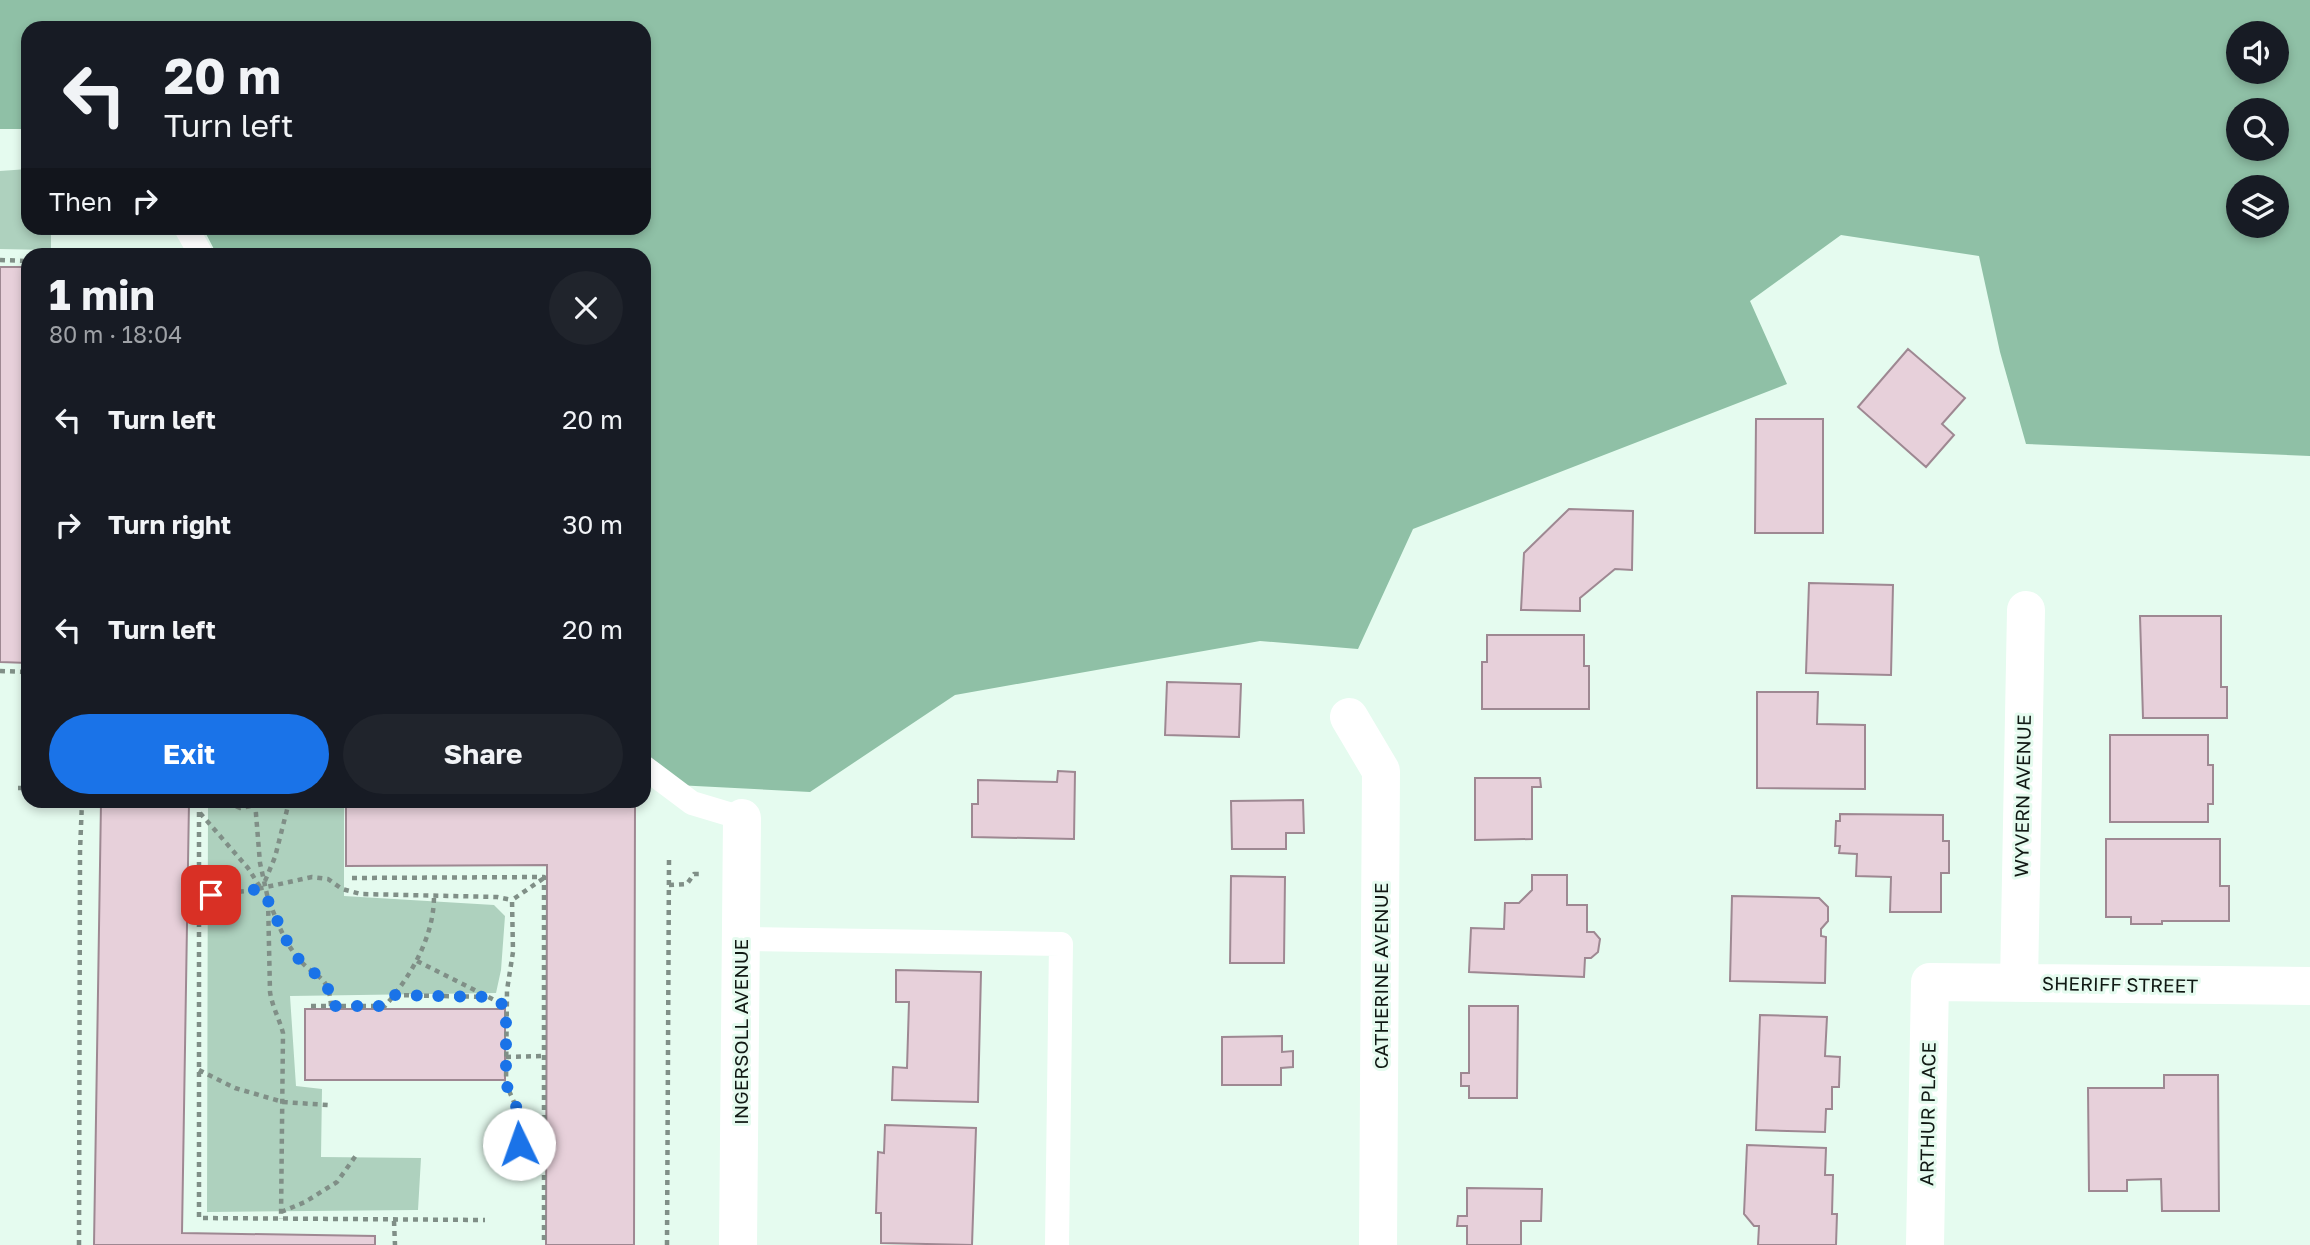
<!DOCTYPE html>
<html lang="en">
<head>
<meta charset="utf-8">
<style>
	:root { --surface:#171b24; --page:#20242c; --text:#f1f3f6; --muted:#9ea1a6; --accent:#1a73e8 }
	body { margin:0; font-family:"Golos Text",sans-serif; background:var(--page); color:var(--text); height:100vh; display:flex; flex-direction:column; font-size:26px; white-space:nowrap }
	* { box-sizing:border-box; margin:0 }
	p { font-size:23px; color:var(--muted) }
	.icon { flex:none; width:38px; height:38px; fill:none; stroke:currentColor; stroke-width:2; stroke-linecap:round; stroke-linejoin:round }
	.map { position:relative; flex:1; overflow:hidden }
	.side { position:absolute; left:21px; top:248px; width:630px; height:560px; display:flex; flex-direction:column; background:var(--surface); border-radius:21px; box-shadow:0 4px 10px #0003 }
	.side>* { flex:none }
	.guide { position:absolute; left:21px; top:21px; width:630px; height:214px; border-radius:21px; box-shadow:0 4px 10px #0003; background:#171b24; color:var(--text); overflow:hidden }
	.buttons { position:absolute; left:2226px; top:21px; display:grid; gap:14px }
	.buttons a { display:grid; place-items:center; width:63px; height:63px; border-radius:50%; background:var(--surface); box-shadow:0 4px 10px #0003; font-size:35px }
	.pin { position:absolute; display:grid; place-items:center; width:60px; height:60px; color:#fff; margin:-30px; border-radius:14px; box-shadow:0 4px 10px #0006 }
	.me { position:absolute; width:77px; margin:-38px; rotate:357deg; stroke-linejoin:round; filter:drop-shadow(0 0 5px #0008) }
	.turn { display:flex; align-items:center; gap:24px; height:147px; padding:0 28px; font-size:32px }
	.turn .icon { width:91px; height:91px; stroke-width:2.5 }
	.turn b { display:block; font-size:49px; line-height:60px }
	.then { display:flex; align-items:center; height:66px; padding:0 28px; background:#0003; gap:14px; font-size:26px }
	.round { display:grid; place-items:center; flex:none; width:74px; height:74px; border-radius:37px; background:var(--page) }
	.overview { display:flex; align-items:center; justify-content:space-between; height:119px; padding:0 28px }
	h1 { font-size:42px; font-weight:700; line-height:52px }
	.action { display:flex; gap:14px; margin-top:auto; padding:14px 28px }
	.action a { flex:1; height:80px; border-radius:42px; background:var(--accent); color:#fff; font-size:28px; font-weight:700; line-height:80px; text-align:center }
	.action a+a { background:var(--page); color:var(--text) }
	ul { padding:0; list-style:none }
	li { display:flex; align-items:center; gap:21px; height:105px; padding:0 28px }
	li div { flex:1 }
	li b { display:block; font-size:26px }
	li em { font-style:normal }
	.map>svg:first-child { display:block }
</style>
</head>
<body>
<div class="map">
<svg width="2310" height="1245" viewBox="0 0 2310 1245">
	<rect width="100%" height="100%" fill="#e5fbef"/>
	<path fill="#aed1be" d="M28 169V228H51V250L0 249V171Z
		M208 802H344V896L494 905 505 916 501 970 496 993 290 996 296 1086 322 1089 321 1157 421 1158 418 1210 207 1212Z"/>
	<path fill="#8fc0a6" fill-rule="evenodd" d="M0 0H2310V456L2026 444 2000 352 1979 256 1841 235 1750 301 1787 384 1413 529 1358 649 1260 641 955 695 810 792 676 785 644 758V256L217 255 203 228H644V28H28V129H0ZM2238 33H2277V72H2238ZM2238 110H2277V149H2238ZM2238 187H2277V226H2238Z"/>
	<path fill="#e7d0da" stroke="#9e8892" stroke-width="2" d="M0 267H28V663L0 662Z
		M1908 349 1965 398 1942 424 1954 435 1926 467 1858 407Z
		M1756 419H1823V533H1755Z
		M1569 509 1633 511 1632 570 1615 569 1580 598V611L1521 610 1524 553Z
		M1809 583 1893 585 1891 675 1806 673Z
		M2140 616H2221V687H2227V718H2143Z
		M1487 635H1584V666H1589V709H1482V662H1487Z
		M1167 682 1241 684 1239 737 1165 735Z
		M1757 692H1818L1817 724 1865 725V789L1757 788Z
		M2110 735H2208V765H2213V804H2208V822H2110Z
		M1058 771 1075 772 1074 839 972 837V804H978V780L1057 782Z
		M1475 778H1540L1541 787H1532V839L1475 840Z
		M1303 800 1304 833H1286V849H1232L1231 801Z
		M101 802H189L182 1233 375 1236V1245H94Z
		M346 802H635L634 1245H546L547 865 346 866Z
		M1840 814 1943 815V841H1949V873H1941V912H1890L1891 877 1856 876 1857 854 1839 853 1840 846H1835L1836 821H1840Z
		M2106 839H2220V886H2229V921H2162V924H2131V917H2106Z
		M1532 875H1567V905H1587V932H1594L1600 939 1598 952 1591 958H1585L1584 977 1469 972 1471 928 1504 929 1505 903H1519L1532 890Z
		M1231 876 1285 877 1284 963H1230Z
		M1732 896 1819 898 1828 907V921L1821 929V936L1826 937 1825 983 1730 981Z
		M896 970 981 972 978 1102 892 1100 893 1067 907 1068 909 1002H896Z
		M1469 1006H1518L1517 1098H1469V1086H1461V1073H1469Z
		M305 1009H505V1080H305Z
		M1760 1015 1827 1017 1825 1056 1840 1057 1839 1087H1832V1109H1826L1825 1132 1756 1130Z
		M1282 1036V1052L1293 1051V1067L1281 1068V1085H1222V1037Z
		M2164 1075H2218L2219 1211H2162L2161 1179 2127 1180V1191H2089L2088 1088H2164Z
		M885 1125 976 1128 972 1245 881 1243V1213H876L878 1152 884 1153Z
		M1747 1145 1826 1148 1825 1175H1833L1832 1214H1837L1836 1245H1758L1759 1226H1754L1744 1214Z
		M1467 1188 1542 1189 1541 1221H1521V1245H1467V1226H1457L1458 1216H1467Z"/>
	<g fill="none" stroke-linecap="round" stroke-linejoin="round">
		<path stroke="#808f87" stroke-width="4.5" stroke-dasharray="5 5" stroke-linecap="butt" d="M0 260 28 261
			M0 671 28 672
			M18 788H28
			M199 802V1218L485 1220
			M227 802 240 808 271 802
			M255 802 260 863 268 899 270 992C272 1006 279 1018 283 1033L281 1219
			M200 813 248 868 262 890
			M352 878 544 877V1245
			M265 881 275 857 289 802
			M669 885 687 884 694 874H701
			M199 895 248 891 312 877 328 879 342 889 361 894 497 897 512 900
			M269 901C277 921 284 942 299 959 315 979 329 973 331 1006
			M417 961 506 1006
			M394 995 487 997
			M311 1006H385C411 976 434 937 434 896
			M506 1057 544 1056
			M199 1070 235 1088 283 1102 328 1105
			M519 1144 518 1111 506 1084 507 990 513 952 512 900 544 878
			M281 1212 305 1202 337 1182 357 1154
			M394 1221 395 1245
			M79 1245 80 851 82 802
			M667 1245 669 859"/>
		<path stroke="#fff" stroke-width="24" d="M186 228 202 256
			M644 767 692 803 742 818
			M741 939 1061 944 1057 1245"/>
		<path stroke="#fff" stroke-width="38" d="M1349 717 1381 771 1378 1245
			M2019 983 2026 610
			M738 1245 742 818
			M1925 1245 1930 982 2310 986"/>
	</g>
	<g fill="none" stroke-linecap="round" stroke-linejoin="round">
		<path stroke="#1a73e8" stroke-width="12" stroke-dasharray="0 21.6" d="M211 895 261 889C276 911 281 937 298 958 314 979 329 972 331 1006H385L394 995 488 997 506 1006V1084L518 1111 519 1144"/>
	</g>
	<g text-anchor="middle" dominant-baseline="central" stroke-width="6" stroke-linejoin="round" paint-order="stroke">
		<g font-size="19" fill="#111914" stroke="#e5fbef">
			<text transform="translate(2022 796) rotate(-89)">WYVERN AVENUE</text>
			<text transform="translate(1380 976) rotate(-90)">CATHERINE AVENUE</text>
			<text transform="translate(2120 984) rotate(1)">SHERIFF STREET</text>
			<text transform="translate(740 1032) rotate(-90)">INGERSOLL AVENUE</text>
			<text transform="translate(1927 1114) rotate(-89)">ARTHUR PLACE</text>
		</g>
	</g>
</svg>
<div class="buttons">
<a><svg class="icon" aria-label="sound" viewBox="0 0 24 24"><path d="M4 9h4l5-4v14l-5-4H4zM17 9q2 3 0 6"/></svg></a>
<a><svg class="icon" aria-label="search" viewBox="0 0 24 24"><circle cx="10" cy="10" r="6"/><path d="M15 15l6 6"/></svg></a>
<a><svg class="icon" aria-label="layers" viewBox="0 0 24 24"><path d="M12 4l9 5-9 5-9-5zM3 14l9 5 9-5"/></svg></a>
</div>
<div class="pin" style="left:211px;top:895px;background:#d93025"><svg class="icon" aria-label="arrive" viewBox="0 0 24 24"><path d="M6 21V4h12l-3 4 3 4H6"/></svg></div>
<svg class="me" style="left:519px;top:1144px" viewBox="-20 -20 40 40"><circle r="19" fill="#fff"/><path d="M0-13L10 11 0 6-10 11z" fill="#1a73e8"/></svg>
<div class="guide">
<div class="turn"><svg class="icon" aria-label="left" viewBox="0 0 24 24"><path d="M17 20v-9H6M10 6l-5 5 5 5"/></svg><div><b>20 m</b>Turn left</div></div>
<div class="then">Then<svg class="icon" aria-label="right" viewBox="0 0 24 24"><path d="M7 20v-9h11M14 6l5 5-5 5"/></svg></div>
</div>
<section class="side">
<div class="overview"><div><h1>1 min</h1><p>80 m · 18:04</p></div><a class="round"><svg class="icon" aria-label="close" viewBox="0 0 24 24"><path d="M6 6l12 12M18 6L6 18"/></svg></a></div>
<ul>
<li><svg class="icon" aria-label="left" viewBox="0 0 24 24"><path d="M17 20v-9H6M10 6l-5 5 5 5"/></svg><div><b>Turn left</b></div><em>20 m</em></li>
<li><svg class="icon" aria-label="right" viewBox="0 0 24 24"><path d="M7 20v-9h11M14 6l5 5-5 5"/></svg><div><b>Turn right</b></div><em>30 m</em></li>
<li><svg class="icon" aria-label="left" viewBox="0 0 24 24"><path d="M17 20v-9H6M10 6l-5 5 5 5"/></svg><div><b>Turn left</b></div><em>20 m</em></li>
</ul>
<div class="action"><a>Exit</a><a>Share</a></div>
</section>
</div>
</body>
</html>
